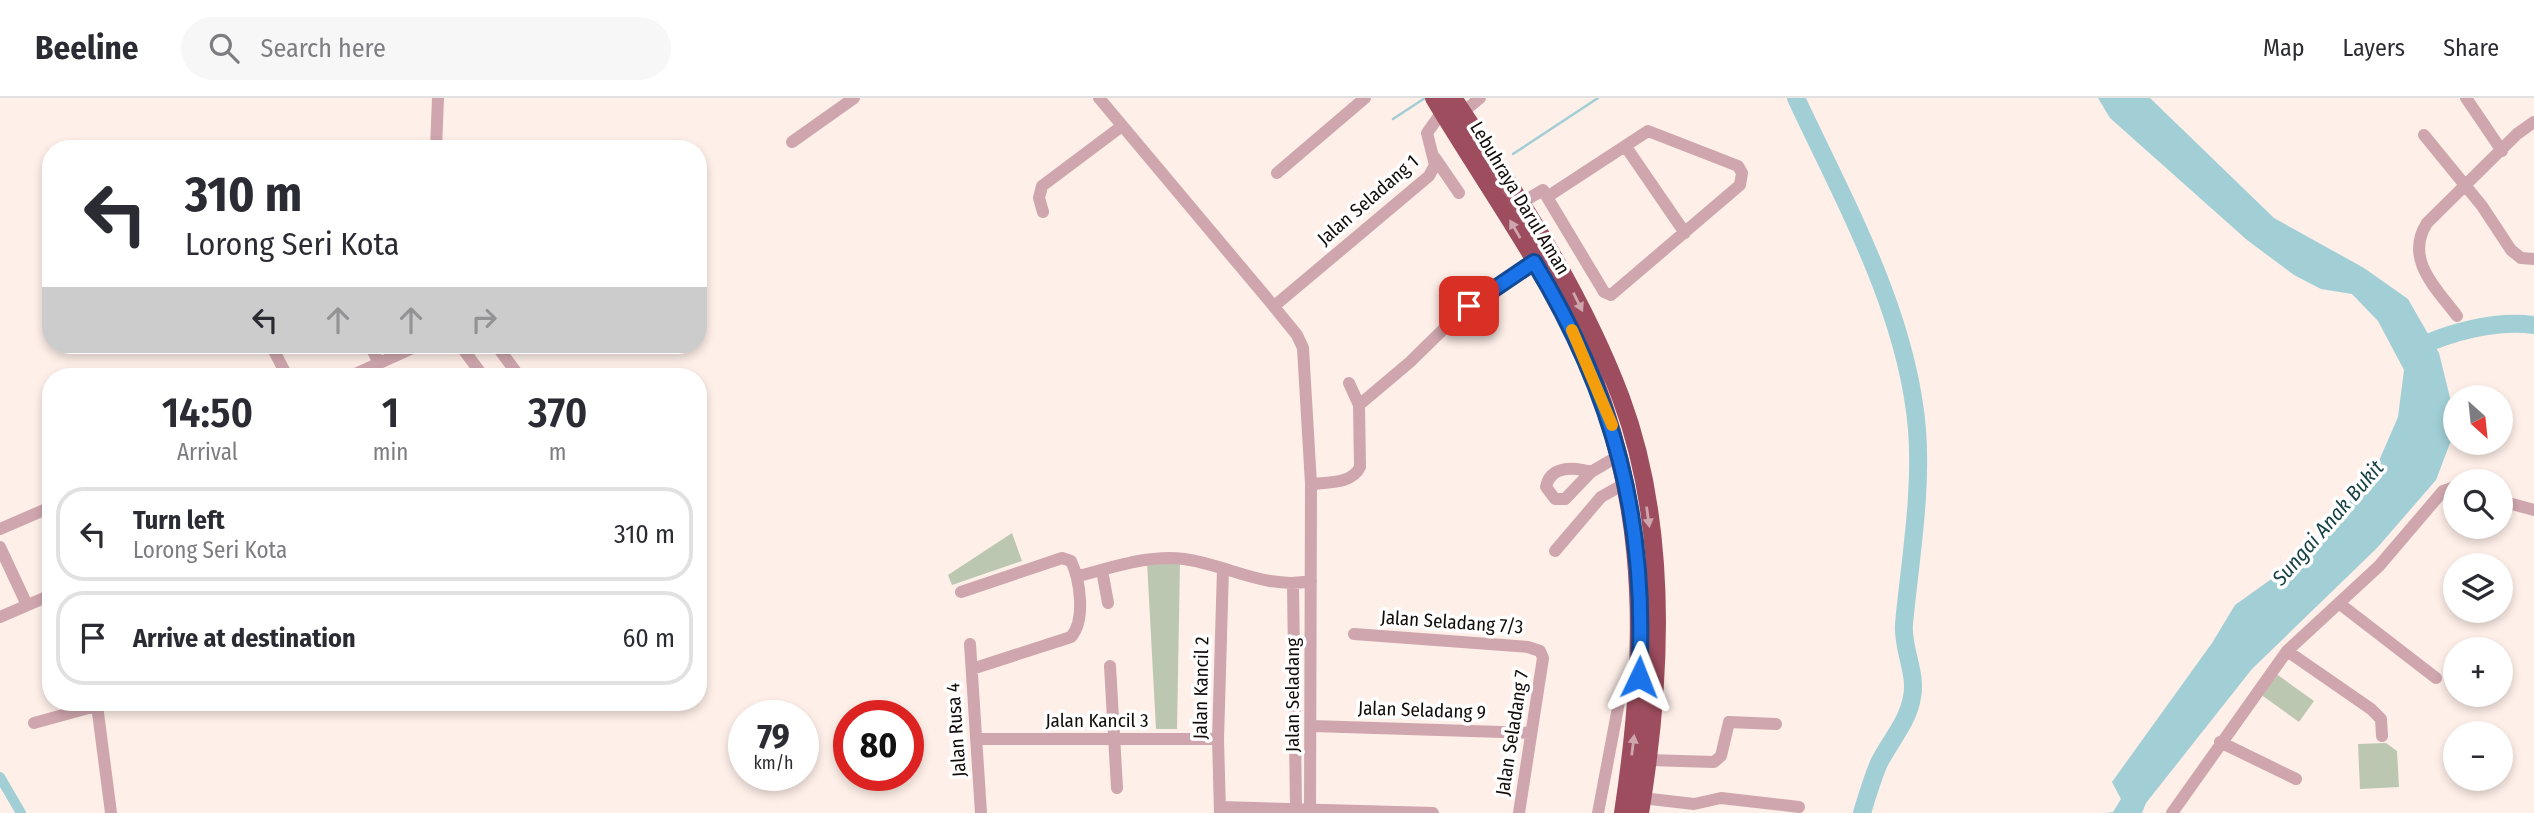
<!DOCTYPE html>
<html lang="en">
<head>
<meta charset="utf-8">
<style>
	:root { --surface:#fff; --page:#f7f7f7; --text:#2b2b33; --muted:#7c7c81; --line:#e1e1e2 }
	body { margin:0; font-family:"Fira Sans Condensed",sans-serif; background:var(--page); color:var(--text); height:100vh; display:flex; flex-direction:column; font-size:26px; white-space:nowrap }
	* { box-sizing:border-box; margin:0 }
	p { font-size:23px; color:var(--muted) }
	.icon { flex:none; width:38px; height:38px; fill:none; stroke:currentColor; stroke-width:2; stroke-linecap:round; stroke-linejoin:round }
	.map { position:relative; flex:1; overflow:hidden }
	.side { position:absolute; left:42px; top:270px; width:665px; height:343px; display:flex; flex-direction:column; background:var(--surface); border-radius:28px; box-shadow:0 4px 10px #0003 }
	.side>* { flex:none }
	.hud { position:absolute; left:42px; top:42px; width:665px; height:214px; border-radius:28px; box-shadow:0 4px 10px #0003; background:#fff; color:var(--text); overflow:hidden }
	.needle { width:46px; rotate:153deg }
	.fabs { position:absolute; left:2443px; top:287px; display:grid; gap:14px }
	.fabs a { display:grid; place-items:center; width:70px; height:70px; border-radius:50%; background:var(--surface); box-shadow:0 4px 10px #0003; font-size:35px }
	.speed { position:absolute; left:728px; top:602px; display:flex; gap:14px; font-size:35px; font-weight:700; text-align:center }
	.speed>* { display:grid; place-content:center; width:91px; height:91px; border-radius:50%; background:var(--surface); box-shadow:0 4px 10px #0003; line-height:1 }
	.speed small { font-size:18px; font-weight:400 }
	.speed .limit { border:10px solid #d22; background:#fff; color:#111 }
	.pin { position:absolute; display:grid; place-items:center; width:60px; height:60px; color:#fff; margin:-30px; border-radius:14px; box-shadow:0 4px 10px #0006 }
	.me { position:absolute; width:77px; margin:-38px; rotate:2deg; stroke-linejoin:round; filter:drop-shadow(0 0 5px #0008) }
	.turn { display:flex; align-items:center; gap:24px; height:147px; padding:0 28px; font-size:32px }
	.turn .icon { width:91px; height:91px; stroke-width:2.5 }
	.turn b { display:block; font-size:49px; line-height:60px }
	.lanes { display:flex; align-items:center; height:66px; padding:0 28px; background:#0003; justify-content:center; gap:35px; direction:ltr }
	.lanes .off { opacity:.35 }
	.eta { display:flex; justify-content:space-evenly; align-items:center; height:119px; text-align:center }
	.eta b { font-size:42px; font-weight:600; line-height:49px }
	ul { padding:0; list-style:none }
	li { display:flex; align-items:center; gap:21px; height:94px; margin:0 14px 10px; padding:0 14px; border:4px solid var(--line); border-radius:28px }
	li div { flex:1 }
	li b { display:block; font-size:26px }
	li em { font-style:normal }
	header { display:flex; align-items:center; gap:42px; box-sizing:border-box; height:98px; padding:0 35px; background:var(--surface); border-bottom:2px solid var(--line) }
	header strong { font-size:33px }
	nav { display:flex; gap:38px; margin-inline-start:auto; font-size:24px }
	.search { width:490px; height:63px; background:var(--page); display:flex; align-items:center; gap:18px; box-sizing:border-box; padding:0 24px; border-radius:38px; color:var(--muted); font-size:26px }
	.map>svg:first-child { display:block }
</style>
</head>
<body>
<header>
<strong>Beeline</strong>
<div class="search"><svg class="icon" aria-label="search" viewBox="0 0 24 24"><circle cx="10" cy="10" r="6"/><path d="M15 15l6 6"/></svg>Search here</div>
<nav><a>Map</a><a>Layers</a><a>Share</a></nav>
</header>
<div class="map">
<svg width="2534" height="715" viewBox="0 0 2534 715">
	<rect width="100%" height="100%" fill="#feefe8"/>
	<path fill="#bcc7b1" d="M1012 435 1022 463 952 487 948 477Z
		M1147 464H1180L1177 631H1156Z
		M2268 570 2314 603 2299 624 2253 591Z
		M2386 645 2397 653 2399 689 2360 691 2358 646Z"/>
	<path fill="#a1cfd5" d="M2098 0H2150L2274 120 2364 170 2408 201 2439 255 2455 320V332L2436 382 2377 450 2252 571 2146 705 2142 715H2106L2113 714 2121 701 2112 684 2212 545 2235 507 2277 477 2333 425 2378 365 2398 319 2404 272 2378 223 2352 196 2321 191 2294 177 2247 142 2110 20Z"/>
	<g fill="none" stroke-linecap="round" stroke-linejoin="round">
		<path stroke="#a1cfd5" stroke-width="2.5" d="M1393 21 1425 0
			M1513 56 1598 0"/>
		<path stroke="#a1cfd5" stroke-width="10" d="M0 679 21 715"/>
		<path stroke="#a1cfd5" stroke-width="18" d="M1796 0C1845 105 1907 214 1917 331 1922 396 1910 462 1904 526 1902 551 1917 575 1912 599 1908 624 1890 643 1879 665 1872 681 1867 699 1862 715
			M2414 251C2450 234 2494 222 2534 227"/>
		<path stroke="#cfa6ad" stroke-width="12" d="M1099 0 1271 205 1297 237 1303 250 1311 386 1310 715
			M2466 0 2502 53
			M1462 15 1480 0
			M2424 37 2482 108 2511 152 2521 160 2534 161
			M792 44 854 0
			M1626 49 1685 135
			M436 51 438 0
			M1435 60 1459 95
			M1277 75 1365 0
			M1519 106 1543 92 1547 99 1604 194 1611 197 1740 87 1742 75 1738 68 1648 33 1547 99
			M1043 114 1039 100 1042 88 1122 28
			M1279 204 1429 78 1435 67 1427 35 1442 14
			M2457 218C2436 190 2404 161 2427 125L2517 36 2534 24
			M271 247 287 278
			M370 247 379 265
			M460 247 483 278
			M496 247 519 278
			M351 278 419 247
			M1359 307 1410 264 1459 216 1534 164
			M1591 374C1575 369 1550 367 1546 389L1555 401H1565L1591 374 1620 357
			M1311 386C1328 384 1352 386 1360 369L1359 307 1349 285
			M2501 403 2534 412
			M0 431 51 409
			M0 449 27 507
			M1555 453 1601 399 1626 385
			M1102 472 1108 505
			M1078 478C1111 470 1150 456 1184 461 1228 467 1266 492 1311 483
			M1293 486 1296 711
			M961 494 1062 460 1071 463C1080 482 1086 522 1071 539L972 571
			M2340 506 2436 580
			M0 519 51 497
			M1354 536 1528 549 1540 553 1543 560 1519 715
			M970 546 981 715
			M2287 553 2371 611 2381 621 2382 638
			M1110 568 1117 690
			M97 607 111 715
			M34 625 110 604
			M1312 628 1531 635
			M976 641H1218
			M2220 644 2296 681
			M1648 662 1714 664 1721 658 1729 624 1776 626
			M1642 700 1694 706 1721 700 1799 709
			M1220 709 1433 715
			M1220 715 1218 641 1223 471
			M1598 715 1620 599
			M2172 715 2287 553 2379 468 2443 393 2455 389"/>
		<path stroke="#9e4d5e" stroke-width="18" d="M1434 0C1475 69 1521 134 1559 204 1649 373 1651 530 1623 715
			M1453 0C1516 95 1581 193 1621 300 1669 429 1662 582 1640 715"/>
	</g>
	<defs><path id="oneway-solid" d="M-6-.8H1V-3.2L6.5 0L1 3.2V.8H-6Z" transform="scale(1.75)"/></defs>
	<g fill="#cea6ae">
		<use href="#oneway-solid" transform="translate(1515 131) rotate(-120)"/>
		<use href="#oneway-solid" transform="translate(1578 204) rotate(64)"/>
		<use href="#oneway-solid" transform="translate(1648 419) rotate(82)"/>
		<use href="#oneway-solid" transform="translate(1633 647) rotate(-83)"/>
	</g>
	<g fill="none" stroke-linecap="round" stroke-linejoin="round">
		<g stroke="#114b97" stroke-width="18">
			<path id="route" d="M1469 208 1534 164C1614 296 1648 424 1639 579"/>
		</g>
		<use href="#route" stroke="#1a73e8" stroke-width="12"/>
		<path stroke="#f59e0b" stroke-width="12" d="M1572 232 1612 327"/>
	</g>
	<g text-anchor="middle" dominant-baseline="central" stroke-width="7" stroke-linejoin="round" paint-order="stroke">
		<g font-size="19" fill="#130d0a" stroke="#fff">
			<text transform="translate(1520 100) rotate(59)">Lebuhraya Darul Aman</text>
			<text transform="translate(1368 102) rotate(-41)">Jalan Seladang 1</text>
			<text transform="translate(1452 524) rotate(4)">Jalan Seladang 7/3</text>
			<text transform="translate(1201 590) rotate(-89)">Jalan Kancil 2</text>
			<text transform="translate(1292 597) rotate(-90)">Jalan Seladang</text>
			<text transform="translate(1422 612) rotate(2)">Jalan Seladang 9</text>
			<text x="1097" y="622">Jalan Kancil 3</text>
			<text transform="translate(956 632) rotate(-94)">Jalan Rusa 4</text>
			<text transform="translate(1512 635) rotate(-81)">Jalan Seladang 7</text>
		</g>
		<g font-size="21" font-style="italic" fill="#164146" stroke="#fff">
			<text transform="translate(2328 425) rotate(-49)">Sungai Anak Bukit</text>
		</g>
	</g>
</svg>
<div class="fabs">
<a><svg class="needle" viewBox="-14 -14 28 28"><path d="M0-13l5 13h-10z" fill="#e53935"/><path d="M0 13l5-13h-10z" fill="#7c7c81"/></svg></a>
<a><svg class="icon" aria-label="search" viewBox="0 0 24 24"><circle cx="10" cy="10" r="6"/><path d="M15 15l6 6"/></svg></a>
<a><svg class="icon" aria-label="layers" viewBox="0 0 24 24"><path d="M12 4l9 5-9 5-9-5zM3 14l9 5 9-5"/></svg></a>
<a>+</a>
<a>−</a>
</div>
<div class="speed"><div>79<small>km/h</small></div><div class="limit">80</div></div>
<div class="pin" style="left:1469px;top:208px;background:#d93025"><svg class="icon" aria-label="arrive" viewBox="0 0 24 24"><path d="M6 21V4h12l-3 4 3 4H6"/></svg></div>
<svg class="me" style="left:1639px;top:579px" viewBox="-20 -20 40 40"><path d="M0-17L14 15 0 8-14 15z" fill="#1a73e8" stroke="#fff" stroke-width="4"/></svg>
<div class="hud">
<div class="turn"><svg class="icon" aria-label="left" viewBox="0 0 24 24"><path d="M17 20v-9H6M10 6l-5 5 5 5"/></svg><div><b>310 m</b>Lorong Seri Kota</div></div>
<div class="lanes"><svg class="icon" aria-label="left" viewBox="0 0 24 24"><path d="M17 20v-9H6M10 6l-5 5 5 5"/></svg><svg class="icon off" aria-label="ahead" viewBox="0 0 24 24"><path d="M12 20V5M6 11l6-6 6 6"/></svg><svg class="icon off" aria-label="ahead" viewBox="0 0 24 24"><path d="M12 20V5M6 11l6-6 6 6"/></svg><svg class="icon off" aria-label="right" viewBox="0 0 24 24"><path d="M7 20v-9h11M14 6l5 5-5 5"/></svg></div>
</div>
<section class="side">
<div class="eta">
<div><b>14:50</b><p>Arrival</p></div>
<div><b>1</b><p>min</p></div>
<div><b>370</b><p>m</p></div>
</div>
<ul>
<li><svg class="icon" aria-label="left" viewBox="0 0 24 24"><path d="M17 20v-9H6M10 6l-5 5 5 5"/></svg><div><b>Turn left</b><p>Lorong Seri Kota</p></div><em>310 m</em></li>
<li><svg class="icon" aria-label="arrive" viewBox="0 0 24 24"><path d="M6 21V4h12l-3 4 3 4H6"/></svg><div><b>Arrive at destination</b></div><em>60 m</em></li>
</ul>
</section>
</div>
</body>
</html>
